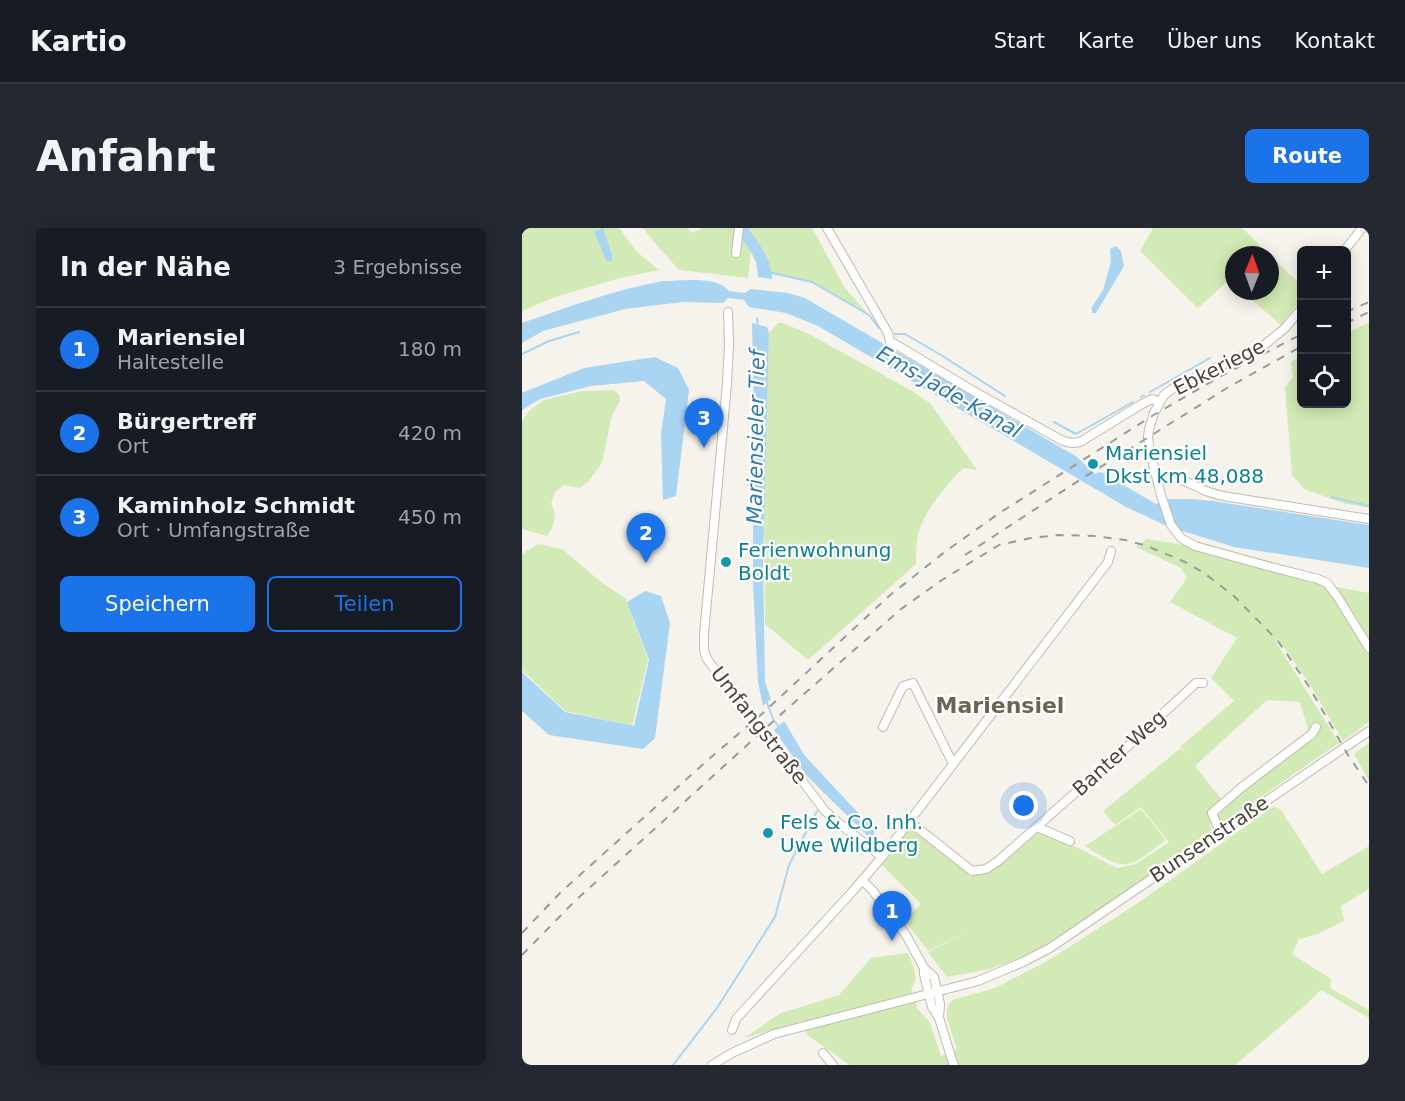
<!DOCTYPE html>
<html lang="de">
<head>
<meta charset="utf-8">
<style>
  body { margin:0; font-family:"DejaVu Sans",sans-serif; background:#242831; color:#f1f3f6 }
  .controls { position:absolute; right:18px; top:18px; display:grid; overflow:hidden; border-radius:9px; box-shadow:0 3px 15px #0003 }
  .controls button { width:54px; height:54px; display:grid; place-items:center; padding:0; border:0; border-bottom:2px solid #363941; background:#171b24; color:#f1f3f6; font:30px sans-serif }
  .compass { position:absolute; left:703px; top:18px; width:54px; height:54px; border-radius:50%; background:#171b24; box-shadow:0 3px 15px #0003; rotate:1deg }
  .you { position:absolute; left:502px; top:578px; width:21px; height:21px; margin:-15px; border:4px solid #fff; border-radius:50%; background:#1a73e8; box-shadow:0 0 0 9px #1a73e833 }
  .badge { display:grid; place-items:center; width:39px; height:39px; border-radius:50%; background:#1a73e8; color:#fff; font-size:20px; font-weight:700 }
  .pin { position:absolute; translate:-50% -50px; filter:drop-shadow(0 2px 3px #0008) }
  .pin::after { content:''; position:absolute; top:32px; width:21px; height:18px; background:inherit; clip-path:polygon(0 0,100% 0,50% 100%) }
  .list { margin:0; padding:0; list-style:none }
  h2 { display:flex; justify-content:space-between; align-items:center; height:78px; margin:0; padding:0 24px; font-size:26px }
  h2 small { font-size:20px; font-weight:400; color:#9ea1a6 }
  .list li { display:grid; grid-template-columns:39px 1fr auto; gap:18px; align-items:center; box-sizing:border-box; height:84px; padding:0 24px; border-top:2px solid #363941 }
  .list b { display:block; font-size:22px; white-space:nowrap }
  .list p { margin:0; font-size:20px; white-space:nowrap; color:#9ea1a6 }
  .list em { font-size:20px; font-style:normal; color:#9ea1a6 }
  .actions { display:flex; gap:12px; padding:18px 24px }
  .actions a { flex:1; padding:14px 0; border:2px solid #1a73e8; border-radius:9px; text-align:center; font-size:21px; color:#1a73e8 }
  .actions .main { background:#1a73e8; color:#fff }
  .icon { flex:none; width:33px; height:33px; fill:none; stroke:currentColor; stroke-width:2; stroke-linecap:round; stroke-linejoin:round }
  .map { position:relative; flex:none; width:847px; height:837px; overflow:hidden; border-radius:9px }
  header { display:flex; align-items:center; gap:36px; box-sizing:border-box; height:84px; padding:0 30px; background:#171b24; border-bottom:2px solid #363941 }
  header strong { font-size:28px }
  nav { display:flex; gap:33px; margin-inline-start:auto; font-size:21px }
  .intro { display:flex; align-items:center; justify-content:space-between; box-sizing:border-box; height:144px; padding:0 36px }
  h1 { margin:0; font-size:42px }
  .button { padding:15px 27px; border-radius:9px; background:#1a73e8; color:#fff; font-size:21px; font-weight:700 }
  main { display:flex; gap:36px; padding:0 36px }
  aside { flex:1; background:#171b24; border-radius:9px; box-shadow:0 3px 15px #0003 }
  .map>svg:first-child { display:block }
  .green { fill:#d2eab5; fill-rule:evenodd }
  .water { fill:#a9d4f2 }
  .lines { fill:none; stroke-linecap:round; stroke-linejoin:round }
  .stream { stroke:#a9d4f2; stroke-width:2 }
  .minor-casing { stroke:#c2bbae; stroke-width:10 }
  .minor { stroke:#fff; stroke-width:8 }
  .rail { stroke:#9a9a9a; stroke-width:2; stroke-dasharray:8 8; stroke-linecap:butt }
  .culture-dot { fill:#0f9aa8; stroke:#fff; stroke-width:2 }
  .labels { text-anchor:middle; stroke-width:4.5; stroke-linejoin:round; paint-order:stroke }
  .street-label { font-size:20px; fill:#4b4439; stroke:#fff }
  .culture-label { font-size:20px; fill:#0d838f; stroke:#fff; text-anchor:start }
  .water-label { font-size:21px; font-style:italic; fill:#2e7ab2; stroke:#fff }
  .quarter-label { font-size:22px; font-weight:bold; fill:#6e6250; stroke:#fff }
</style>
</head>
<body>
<header>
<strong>Kartio</strong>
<nav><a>Start</a><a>Karte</a><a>Über uns</a><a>Kontakt</a></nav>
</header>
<div class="intro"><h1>Anfahrt</h1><a class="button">Route</a></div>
<main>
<aside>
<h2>In der Nähe<small>3 Ergebnisse</small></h2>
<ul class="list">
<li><span class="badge">1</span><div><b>Mariensiel</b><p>Haltestelle</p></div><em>180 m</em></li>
<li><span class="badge">2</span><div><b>Bürgertreff</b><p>Ort</p></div><em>420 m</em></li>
<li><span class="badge">3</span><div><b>Kaminholz Schmidt</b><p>Ort · Umfangstraße</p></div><em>450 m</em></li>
</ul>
<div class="actions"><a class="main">Speichern</a><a>Teilen</a></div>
</aside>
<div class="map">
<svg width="847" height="837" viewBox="0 0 847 837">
  <rect width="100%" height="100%" fill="#f6f3ec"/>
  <!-- green -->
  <g class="green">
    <path d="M0 0H97L115 24 137 42 98 50 33 69 0 83Z"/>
    <path d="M121 0H166L169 5 178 2V0H212L229 24 226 50 157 42 132 14Z"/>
    <path d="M226 0H290L323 60 347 87 290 54 250 45 242 23Z"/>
    <path d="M631 0H720L779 57V71L759 97 720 63H748V27H712V56L707 52 676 80 618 23Z"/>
    <path d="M847 94V280L821 275 782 261 770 247 763 159 771 149 769 134 779 128 780 176H824L825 105Z"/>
    <path d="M256 95H261L287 106 390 163 408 175 455 242 441 240C424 258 401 284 396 307 394 317 394 327 394 336L286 432 243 396 242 284 247 105Z"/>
    <path d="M91 162 97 166 98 173 90 187 80 235 66 254 58 260 42 257 33 264 29 276C36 287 32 299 25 308L0 301V193L8 182 22 172 60 163Z"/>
    <path d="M625 311 663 317 750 342 815 359 847 365V494L821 513 785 452 756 411 754 414 817 515 701 595 696 592 694 587 698 576 685 585 688 593 689 603 520 722 468 741 425 749 406 724 452 700 406 723 383 693 399 676 357 634 389 597 449 644 447 653 450 645 477 633 517 603 546 615 595 640 614 636 647 614 619 579 593 597 581 583 659 520 666 528 659 518 712 473 689 450 715 410 648 374 665 350 659 340 614 319ZM745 472 778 474 787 505 700 572 673 538Z"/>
    <path d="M16 316 40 321 79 354 104 371 126 432 110 498 43 483 0 442V326Z"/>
    <path d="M847 515V553L832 526Z"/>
    <path d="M752 578 759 582 800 646 847 618V661L819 678 822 693 796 706 777 711 770 726 809 751 808 760 847 782V790L799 762 779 781 713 837H328L285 807 281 793 222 810 259 785 317 767 349 730 386 725C391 738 398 749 389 761L395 780 408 795 419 828 435 822 425 791V780L430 772 473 760 522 735 616 675Z"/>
    <path d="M619 581 644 612C631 621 615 638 598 636 588 635 572 623 563 618Z"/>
  </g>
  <!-- water -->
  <g class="water">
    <path d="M81 0 90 27V32L85 34 72 3Z"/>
    <path d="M212 0H226C237 15 250 32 250 51L236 49 234 34 229 24Z"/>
    <path d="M594 18 599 23 602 38 574 85H570V79L581 62 589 34 588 21Z"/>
    <path d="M141 53C159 53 195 47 207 63L223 65 228 61 266 65 283 70 555 229 573 246 579 244 634 276 645 273 646 271H668L691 273 847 297V340L712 319 645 298 604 279 296 98 264 85 227 79 222 72 206 70 201 75 161 74 103 81 21 103 0 115V95C46 79 92 62 141 53Z"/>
    <path d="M230 95 245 99 247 105 241 336 243 454 249 471 241 478 236 454 231 356V300L233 237Z"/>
    <path d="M133 129 156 140 167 162 154 268 141 272 139 206 144 171 122 153 69 158 18 171 0 182V165L2 164 62 140Z"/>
    <path d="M123 363 139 368 148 395 133 510 121 521 27 507 0 483V444L43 484 112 498 127 432 105 374Z"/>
    <path d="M262 493 283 528 353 603 348 610 285 548 252 502Z"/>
  </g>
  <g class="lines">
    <!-- stream -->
    <g class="stream">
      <path d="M250 45 290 54 347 87 357 100"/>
      <path d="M235 90 236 99"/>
      <path d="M373 106H383L419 127 483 168"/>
      <path d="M0 126 27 113 57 104"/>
      <path d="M628 164 688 130"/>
      <path d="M619 169 622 167"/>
      <path d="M532 194 554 206 611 174"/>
      <path d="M809 269 847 278"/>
      <path d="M244 472 251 491 257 499"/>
      <path d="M349 605 355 611"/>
      <path d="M151 837 195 780 253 689 267 637 295 583"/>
    </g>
    <!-- minor casing -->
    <g class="minor-casing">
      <g id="minor">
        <path d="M305 0 366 105 368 113 448 161 541 213 550 215 558 214 620 176 630 171 638 174"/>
        <path d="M823 22 840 0"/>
        <path d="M214 25 217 0"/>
        <path d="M780 80 762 101 741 118 668 152 650 161 642 167 632 185 627 201 626 209 628 224 639 267 649 297 659 310 673 318 749 339 796 351 805 355 815 368 847 420"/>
        <path d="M206 84 207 116 205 156 182 406V420L183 426 185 431 240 504 251 514 303 583 319 597 360 629"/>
        <path d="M635 250C653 246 666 255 682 262 688 265 694 266 701 268L847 291"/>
        <path d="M361 499 381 458 391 455 431 536"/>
        <path d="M388 594 450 643 464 641 476 633 606 518 674 455H681"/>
        <path d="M515 599 548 613"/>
        <path d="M698 604 690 585 720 559 790 506 794 499"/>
        <path d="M340 652 351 663 384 707 402 740 412 749 418 776 417 790"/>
        <path d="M402 740V746L410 779 417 790 430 832 432 837"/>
        <path d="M210 802 214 791 330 664 360 629 586 334 589 323"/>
        <path d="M301 825 311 837"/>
        <path d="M190 837 210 825 252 806 456 753 501 734 528 720 847 503"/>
      </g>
    </g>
    <!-- minor -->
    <use href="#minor" class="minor"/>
    <!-- rail -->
    <g class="rail">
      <path d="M824 84 847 74"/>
      <path d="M824 95 847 84"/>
      <path d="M443 327 550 257 705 160 780 118"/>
      <path d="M0 705 39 664 187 531 241 485 367 368 424 323 476 286 630 188 701 147 780 106"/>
      <path d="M0 727 53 673 266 480 379 381 420 352 477 317 509 310 537 307 572 308 603 312 625 318 663 334 682 345 712 368 756 413 786 457 826 527 847 558"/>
    </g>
  </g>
  <!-- markers -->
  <g class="culture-dot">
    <circle cx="571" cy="236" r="6"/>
    <circle cx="204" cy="334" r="6"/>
    <circle cx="246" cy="605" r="6"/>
  </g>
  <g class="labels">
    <!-- street labels -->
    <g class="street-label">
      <text transform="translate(697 139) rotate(-27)" y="7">Ebkeriege</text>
      <text transform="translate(237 497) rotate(52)" y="7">Umfangstraße</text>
      <text transform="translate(597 525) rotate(-42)" y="7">Banter Weg</text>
      <text transform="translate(687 611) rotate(-34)" y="7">Bunsenstraße</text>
    </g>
    <!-- culture labels -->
    <g class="culture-label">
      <text x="583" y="232">Mariensiel<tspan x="583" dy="23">Dkst km 48,088</tspan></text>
      <text x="216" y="329">Ferienwohnung<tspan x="216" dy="23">Boldt</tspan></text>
      <text x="258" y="601">Fels &amp; Co. Inh.<tspan x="258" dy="23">Uwe Wildberg</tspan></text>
    </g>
    <!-- water labels -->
    <g class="water-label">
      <text transform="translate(427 164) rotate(30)" y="7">Ems-Jade-Kanal</text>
      <text transform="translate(234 209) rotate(-89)" y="7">Mariensieler Tief</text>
    </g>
    <!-- quarter labels -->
    <g class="quarter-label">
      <text x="478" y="485">Mariensiel</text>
    </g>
  </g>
</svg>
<div class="controls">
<button>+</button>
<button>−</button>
<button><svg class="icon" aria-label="locate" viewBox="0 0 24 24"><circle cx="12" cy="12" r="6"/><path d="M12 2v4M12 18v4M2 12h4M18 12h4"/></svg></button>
</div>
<svg class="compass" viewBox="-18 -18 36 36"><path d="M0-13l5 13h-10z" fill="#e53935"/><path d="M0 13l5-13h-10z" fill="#9ea1a6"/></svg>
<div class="you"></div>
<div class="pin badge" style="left:370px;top:713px">1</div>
<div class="pin badge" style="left:124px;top:335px">2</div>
<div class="pin badge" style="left:182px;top:220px">3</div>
</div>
</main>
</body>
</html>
